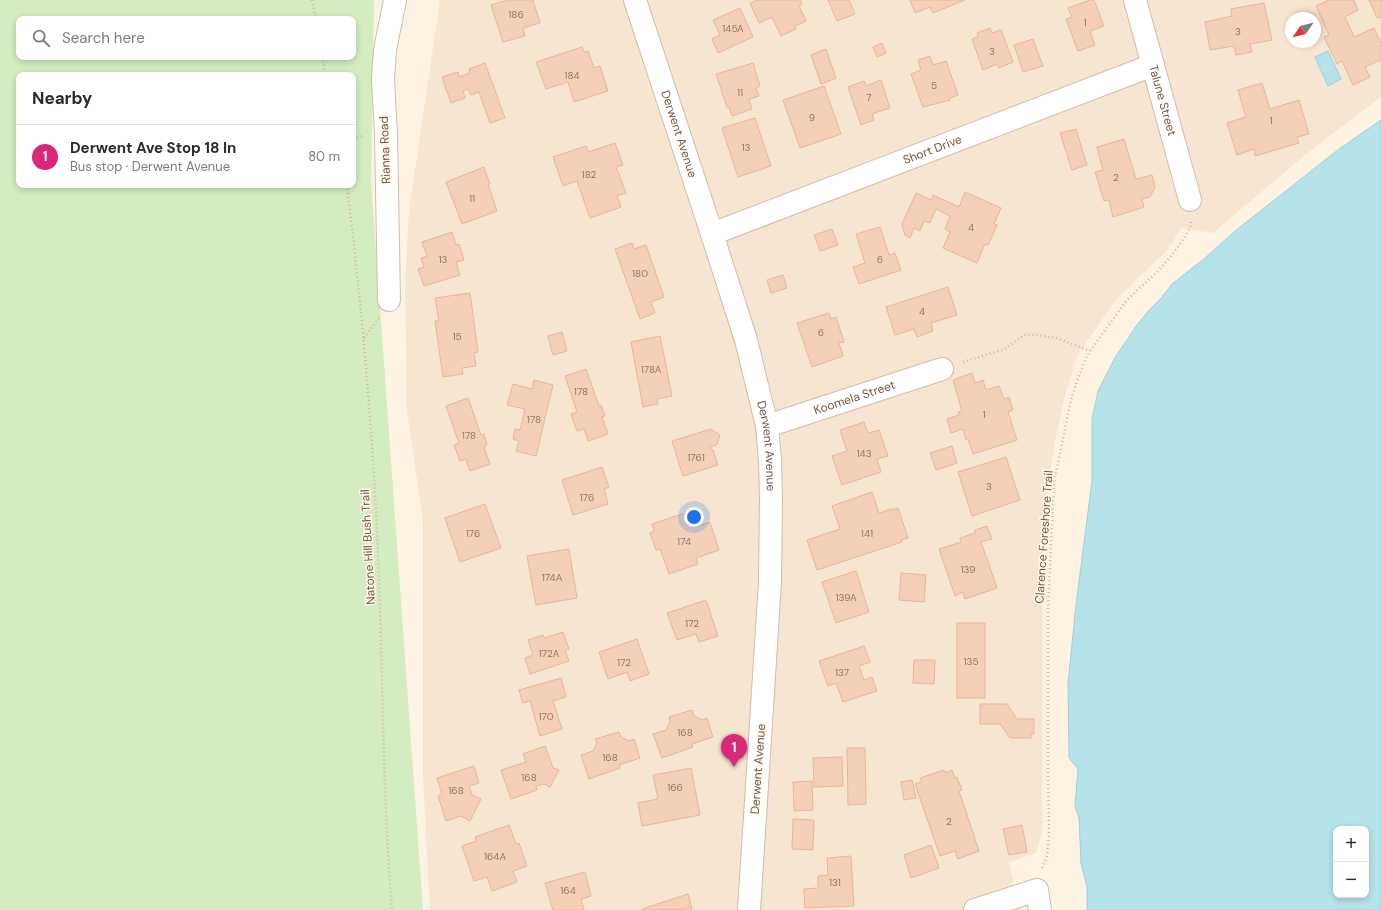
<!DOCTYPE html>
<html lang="en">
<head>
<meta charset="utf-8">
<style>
  body { margin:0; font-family:"DM Sans",sans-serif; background:#f7f7f7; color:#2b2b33 }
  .controls { position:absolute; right:12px; bottom:12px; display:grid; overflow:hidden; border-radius:8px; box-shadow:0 2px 6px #0003 }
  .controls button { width:36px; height:36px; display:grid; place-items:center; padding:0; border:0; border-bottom:1px solid #e1e1e2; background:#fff; color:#2b2b33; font:20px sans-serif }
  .compass { position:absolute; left:1285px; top:12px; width:36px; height:36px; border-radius:50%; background:#fff; box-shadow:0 2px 6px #0003; rotate:235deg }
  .you { position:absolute; left:694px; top:517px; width:14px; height:14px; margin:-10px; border:3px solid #fff; border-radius:50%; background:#1a73e8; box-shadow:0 0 0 6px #1a73e833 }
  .badge { display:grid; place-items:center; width:26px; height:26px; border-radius:50%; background:#db2777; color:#fff; font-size:13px; font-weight:700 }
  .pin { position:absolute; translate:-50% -33px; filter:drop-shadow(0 1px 2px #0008) }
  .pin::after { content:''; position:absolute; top:21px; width:14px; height:12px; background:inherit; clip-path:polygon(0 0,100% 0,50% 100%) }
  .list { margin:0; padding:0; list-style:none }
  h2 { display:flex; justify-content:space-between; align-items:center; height:52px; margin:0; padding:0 16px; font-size:17px }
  h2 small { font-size:13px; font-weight:400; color:#7c7c81 }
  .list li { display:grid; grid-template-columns:26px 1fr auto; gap:12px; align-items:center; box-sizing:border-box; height:64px; padding:0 16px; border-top:1px solid #e1e1e2 }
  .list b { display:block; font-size:15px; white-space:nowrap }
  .list p { margin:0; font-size:13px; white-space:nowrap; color:#7c7c81 }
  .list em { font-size:13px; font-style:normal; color:#7c7c81 }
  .icon { flex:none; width:22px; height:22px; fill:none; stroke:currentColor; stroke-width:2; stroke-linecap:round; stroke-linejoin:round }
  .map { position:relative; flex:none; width:1381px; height:910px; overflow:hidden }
  .search { position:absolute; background:#fff; box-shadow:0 2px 6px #0003; left:16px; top:16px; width:340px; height:44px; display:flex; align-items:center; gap:10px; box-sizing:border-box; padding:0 14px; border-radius:8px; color:#7c7c81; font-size:15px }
  .panel { position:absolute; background:#fff; box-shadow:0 2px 6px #0003; left:16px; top:72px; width:340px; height:116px; border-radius:8px }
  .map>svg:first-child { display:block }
  .residential { fill:#f6e5d1; fill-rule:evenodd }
  .green { fill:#d3ecc0; fill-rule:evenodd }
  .water { fill:#b6e2e9; stroke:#9bd2db; fill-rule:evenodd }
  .building { fill:#f5d0b8; stroke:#e9b698 }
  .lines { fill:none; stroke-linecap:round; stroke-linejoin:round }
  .street-casing { stroke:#d2bcab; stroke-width:24 }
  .path { stroke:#dab39b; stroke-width:2.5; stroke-dasharray:1 3; stroke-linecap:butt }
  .street { stroke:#fff; stroke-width:22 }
  .labels { text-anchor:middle; stroke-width:3; stroke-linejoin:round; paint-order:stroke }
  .number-label { font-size:10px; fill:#977663 }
  .street-label { font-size:12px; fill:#785847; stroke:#fff7ea }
</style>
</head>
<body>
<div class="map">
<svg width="1381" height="910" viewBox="0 0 1381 910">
  <rect width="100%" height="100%" fill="#fef3e3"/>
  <!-- residential -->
  <path class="residential" d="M440 0H1381V97L1305 155 1213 233 1182 228 1168 249 1116 300 1078 354 1065 395 1056 436 1045 501 1042 621V834L1036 853 1009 862 1020 910H430L423 779V520L407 411 405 278 409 211ZM1291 18H1315V42H1291Z"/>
  <!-- green -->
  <path class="green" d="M0 0H374L371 181 423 910H0ZM19 19H353V57H19ZM19 75H353V185H19Z"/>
  <!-- water -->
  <g class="water">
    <path d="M1328 51 1341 79 1328 86 1315 57Z"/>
    <path d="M1381 120V910H1087V887L1081 864 1079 818 1075 806 1078 769 1069 758 1068 683 1076 605 1092 481V419L1098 391 1116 356 1137 325 1149 310 1162 297 1172 284 1205 258 1235 231 1339 149ZM1336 829H1366V895H1336Z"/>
  </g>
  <!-- building -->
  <g class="building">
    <path d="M509 0H533L540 23 523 28 525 36 503 42 491 5Z"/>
    <path d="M757 0H800L802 4 799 6 806 21 795 26 796 29 781 36 772 17 759 23 750 3Z"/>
    <path d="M828 0H849L855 14 837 21Z"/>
    <path d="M910 0H965L933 13 930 7 915 13Z"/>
    <path d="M1090 0H1094L1104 26 1090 31 1095 45 1078 51 1066 19 1072 17 1068 8Z"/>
    <path d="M1329 0H1354L1358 10 1345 17 1354 37 1374 28 1381 43V60L1365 67 1370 77 1353 85 1342 61 1337 64 1324 37 1329 35 1316 6Z"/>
    <path d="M1369 0H1381V17L1377 18Z"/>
    <path d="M1264 3 1272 40 1250 44 1252 52 1236 55 1234 46 1210 50 1205 22 1232 16 1231 9Z"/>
    <path d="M740 8 753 37 718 53 712 39 720 35 713 20Z"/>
    <path d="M990 28 992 33 1001 30 1013 62 999 68 997 64 983 70 972 39 978 37 977 33Z"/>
    <path d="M1033 39 1043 66 1023 72 1014 45Z"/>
    <path d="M882 43 886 53 877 57 873 47Z"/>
    <path d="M582 47 584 52 588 51 594 68 600 66 608 91 574 102 568 82 546 89 536 62Z"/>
    <path d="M826 49 836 78 821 84 811 55Z"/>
    <path d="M930 56 933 65 946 61 958 95 950 98V100L923 107 911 74 921 70 918 60Z"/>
    <path d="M485 63 505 118 490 123 479 92 471 95 468 89 463 91 465 98 451 103 442 77 458 72 459 77 470 73 469 69Z"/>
    <path d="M753 63 760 86 756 88 759 96 749 99 752 109 732 116 729 107H727L716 74Z"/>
    <path d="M881 80 890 108 872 114 874 120 861 125 848 87 864 81 866 86Z"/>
    <path d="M1262 83 1270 109 1299 100 1309 134 1297 137 1299 143 1255 156 1254 149 1237 155 1227 123 1246 117 1238 90Z"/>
    <path d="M824 86 841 134 800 148 783 100Z"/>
    <path d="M755 118 771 166 738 177 722 128Z"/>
    <path d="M1076 129 1087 165 1072 170 1060 133Z"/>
    <path d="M1124 139 1136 179 1152 175 1155 187 1150 197 1142 199 1144 207 1113 217 1109 200 1104 201 1095 172 1103 170 1097 147Z"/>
    <path d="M615 143 623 165 616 167 626 193 617 196 621 207 590 218 577 181 563 186 553 157 586 146 588 152Z"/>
    <path d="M484 167 490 184H488L497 211 462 224 446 182Z"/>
    <path d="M965 192 1001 208 994 224 997 225 988 245 985 244 977 263 943 248 950 232 945 229 950 216 936 209 930 223 924 221 920 231 914 228 910 238 905 235 902 224 916 193 931 200 933 195 959 207Z"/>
    <path d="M880 227 889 255 895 253 901 270 859 284 853 267 865 263 856 234Z"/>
    <path d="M832 229 838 245 820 251 814 235Z"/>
    <path d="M452 232 456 245 459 244 464 260 456 262 460 275 424 286 418 269 424 267 421 258 427 256 422 242Z"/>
    <path d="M632 243 634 249 646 245 664 297 651 302 655 313 640 319 615 249Z"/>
    <path d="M783 275 787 288 771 293 767 280Z"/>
    <path d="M948 287 957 315 931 323 933 331 917 337 914 329 895 335 886 307Z"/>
    <path d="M470 293 478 352 474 353 476 366 462 368 463 374 443 377 435 321H439L435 298Z"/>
    <path d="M829 313 831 319 836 317 844 342 839 343 843 356 812 367 797 323Z"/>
    <path d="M562 332 567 351 553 355 548 336Z"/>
    <path d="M660 336 672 396 657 399 658 404 643 407 631 342Z"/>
    <path d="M586 369 599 406 601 405 605 416 602 417 608 434 588 441 584 429 577 431 571 414 577 412 565 376Z"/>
    <path d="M972 373 975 383 983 380 986 390 999 386 1004 399 1009 397 1013 410 1008 412 1017 440 973 454 968 439 966 440 963 429 951 433 947 419 959 415 958 412 962 411 953 380Z"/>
    <path d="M534 380 553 385 536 456 516 451 519 441 513 439 515 429 520 430 525 409 507 405 513 384 532 389Z"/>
    <path d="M468 398 481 435 484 434 487 445 484 447 490 464 470 471 466 459 460 461 454 445 459 443 446 406Z"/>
    <path d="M864 422 868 433 879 430 888 456 877 459 881 472 842 485 832 456 847 451 840 430Z"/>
    <path d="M711 429 720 435 717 444 709 448 713 450 718 465 683 476 672 441Z"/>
    <path d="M952 446 957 463 936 470 930 453Z"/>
    <path d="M1006 457 1020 500 972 516 958 472Z"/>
    <path d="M602 467 609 487 604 489 608 504 573 515 562 480Z"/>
    <path d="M872 492 879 513 892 509V510L898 508 908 538 901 540 902 542 817 570 807 540 840 529 832 506Z"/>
    <path d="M485 504 501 548 460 562 445 518Z"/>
    <path d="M688 512 693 528 710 522 719 550 696 558 698 564 669 574 660 549 656 550 650 533 654 531 652 524Z"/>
    <path d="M987 526 992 539 981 542 997 588 965 599 963 592 955 596 939 549 961 542 960 538 975 533V530Z"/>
    <path d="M569 549 577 598 536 605 527 556Z"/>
    <path d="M856 571 869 612 836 623 822 582Z"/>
    <path d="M901 573 926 575 924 602 899 600Z"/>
    <path d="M706 600 718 636 699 642 696 634 677 640 667 613Z"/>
    <rect x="957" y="623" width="28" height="75"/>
    <path d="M563 632 569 649 565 651 569 661 530 674 525 658 533 655 528 640 543 635 544 638Z"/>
    <path d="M637 639 649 674 630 681 627 672 608 679 599 652Z"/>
    <path d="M864 646 870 662 859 666 864 680 872 677 877 691 843 702 836 683 828 686 819 661Z"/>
    <path d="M914 660H935L934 684 913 683Z"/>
    <path d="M561 678 566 697 553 701 562 729 540 736 530 701 523 703 519 690Z"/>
    <path d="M980 704H1007L1017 719H1034V734H1031V738H1010L1000 724H980Z"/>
    <path d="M692 710 694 716 702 720 707 718 713 737 692 744 693 747 662 758 653 734 666 730 670 722 669 717Z"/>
    <path d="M619 732 621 737 629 741 634 739 640 758 619 765 620 768 589 779 581 755 593 751 597 743 595 739Z"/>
    <path d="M545 746 553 768 559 770 550 787 544 784 536 786 537 790 511 799 501 770 526 762 523 754Z"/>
    <path d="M847 748H865L866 804 848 805Z"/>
    <path d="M842 757 843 786 814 787 813 758Z"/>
    <path d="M474 766 479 783 469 786 472 795 481 799 470 821 461 816 446 821 438 796 442 794 437 778Z"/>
    <path d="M691 768 700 815 642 826 638 803 658 799 653 775Z"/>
    <path d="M944 770 945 773 952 770 955 778 957 777 962 790 959 791 979 851 958 859 955 851 940 856 915 784 922 782 920 778Z"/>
    <path d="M912 780 916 798 904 800 901 782Z"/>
    <path d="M812 781 813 810 794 811 793 782Z"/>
    <path d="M793 819 814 820 813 850 792 849Z"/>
    <path d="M509 825 516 844 519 843 527 866 513 871 517 882 492 891 487 877 474 881 462 846 476 841 475 837Z"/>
    <path d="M1022 825 1027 852 1009 855 1003 829Z"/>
    <path d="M931 845 939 868 911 878 904 855Z"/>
    <path d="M851 856 854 906 805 908 804 889 818 888V876L828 875 827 858Z"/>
    <path d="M585 872 591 896 581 899 584 910H553L545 883Z"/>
    <path d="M688 894 692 909 642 910V909Z"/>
  </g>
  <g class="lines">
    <!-- street casing -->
    <g class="street-casing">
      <g id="street">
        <path id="s1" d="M635 0 712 234 746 340 767 426 770 460 771 498 770 582 749 910"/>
        <path id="s2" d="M1135 0 1190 200"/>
        <path id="s3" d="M712 234 1153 65"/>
        <path d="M389 300 386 133 383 79 385 50 395 0"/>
        <path id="s4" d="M767 426 942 369"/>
        <path d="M975 910 1037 890 1040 910"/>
      </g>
    </g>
    <!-- path -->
    <g class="path">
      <path d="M312 0 316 19"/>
      <path d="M322 57 326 75"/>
      <path d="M353 138 363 136"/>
      <path d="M347 185C363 316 374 446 379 578 383 689 383 799 392 910"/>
      <path d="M364 338 379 318"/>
      <path d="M963 362 1005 349 1024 335H1036L1057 338 1090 351"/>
      <path d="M1042 868 1047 856 1049 836 1048 779V609L1052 524 1054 483 1070 404 1077 381 1085 360 1090 351 1127 300 1158 271 1172 255 1184 238 1191 226V222"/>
    </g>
    <!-- street -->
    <use href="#street" class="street"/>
  </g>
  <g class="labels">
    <!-- number labels -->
    <g class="number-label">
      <text x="516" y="18">186</text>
      <text x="1085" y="26">1</text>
      <text x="733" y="32">145A</text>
      <text x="1238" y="35">3</text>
      <text x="992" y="55">3</text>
      <text x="572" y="79">184</text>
      <text x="934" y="89">5</text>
      <text x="740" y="96">11</text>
      <text x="869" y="101">7</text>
      <text x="812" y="121">9</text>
      <text x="1271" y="124">1</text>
      <text x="746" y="151">13</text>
      <text x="589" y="178">182</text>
      <text x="1116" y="181">2</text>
      <text x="472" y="202">11</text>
      <text x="971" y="231">4</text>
      <text x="443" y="263">13</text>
      <text x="880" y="263">6</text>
      <text x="640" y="277">180</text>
      <text x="922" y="315">4</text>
      <text x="821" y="336">6</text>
      <text x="457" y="340">15</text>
      <text x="651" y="373">178A</text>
      <text x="581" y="395">178</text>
      <text x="984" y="418">1</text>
      <text x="534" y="423">178</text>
      <text x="469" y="439">178</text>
      <text x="864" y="457">143</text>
      <text x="696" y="461">1761</text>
      <text x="989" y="490">3</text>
      <text x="587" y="501">176</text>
      <text x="473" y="537">176</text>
      <text x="867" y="537">141</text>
      <text x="684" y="545">174</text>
      <text x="968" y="573">139</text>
      <text x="552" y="581">174A</text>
      <text x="846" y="601">139A</text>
      <text x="692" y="627">172</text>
      <text x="549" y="657">172A</text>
      <text x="971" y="665">135</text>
      <text x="624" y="666">172</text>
      <text x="842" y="676">137</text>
      <text x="546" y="720">170</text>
      <text x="685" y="736">168</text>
      <text x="610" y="761">168</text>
      <text x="529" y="781">168</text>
      <text x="675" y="791">166</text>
      <text x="456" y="794">168</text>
      <text x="949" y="825">2</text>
      <text x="495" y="860">164A</text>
      <text x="835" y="886">131</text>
      <text x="568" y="894">164</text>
    </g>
    <!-- street labels -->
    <g class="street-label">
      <text dy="4" stroke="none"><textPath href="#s2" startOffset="104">Talune Street</textPath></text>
      <text dy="4" stroke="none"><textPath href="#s1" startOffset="141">Derwent Avenue</textPath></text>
      <text dy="4" stroke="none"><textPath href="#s3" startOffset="236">Short Drive</textPath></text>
      <text transform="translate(385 150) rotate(-92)" y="4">Rianna Road</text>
      <text dy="4" stroke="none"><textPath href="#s4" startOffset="92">Koomela Street</textPath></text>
      <text dy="4" stroke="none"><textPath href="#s1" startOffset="466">Derwent Avenue</textPath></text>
      <text transform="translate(1044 537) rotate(-86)" y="4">Clarence Foreshore Trail</text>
      <text transform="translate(368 547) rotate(-93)" y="4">Natone Hill Bush Trail</text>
      <text transform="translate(758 769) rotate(-86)" y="4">Derwent Avenue</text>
    </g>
  </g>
</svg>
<div class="controls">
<button>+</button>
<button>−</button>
</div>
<svg class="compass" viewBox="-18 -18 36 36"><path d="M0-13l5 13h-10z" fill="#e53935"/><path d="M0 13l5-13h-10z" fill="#7c7c81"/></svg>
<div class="you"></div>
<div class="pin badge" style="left:734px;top:767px">1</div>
<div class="search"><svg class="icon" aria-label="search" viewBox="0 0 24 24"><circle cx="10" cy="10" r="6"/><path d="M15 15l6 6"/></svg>Search here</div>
<section class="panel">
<h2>Nearby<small></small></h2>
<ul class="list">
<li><span class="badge">1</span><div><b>Derwent Ave Stop 18 In</b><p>Bus stop · Derwent Avenue</p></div><em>80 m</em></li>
</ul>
</section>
</div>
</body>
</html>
